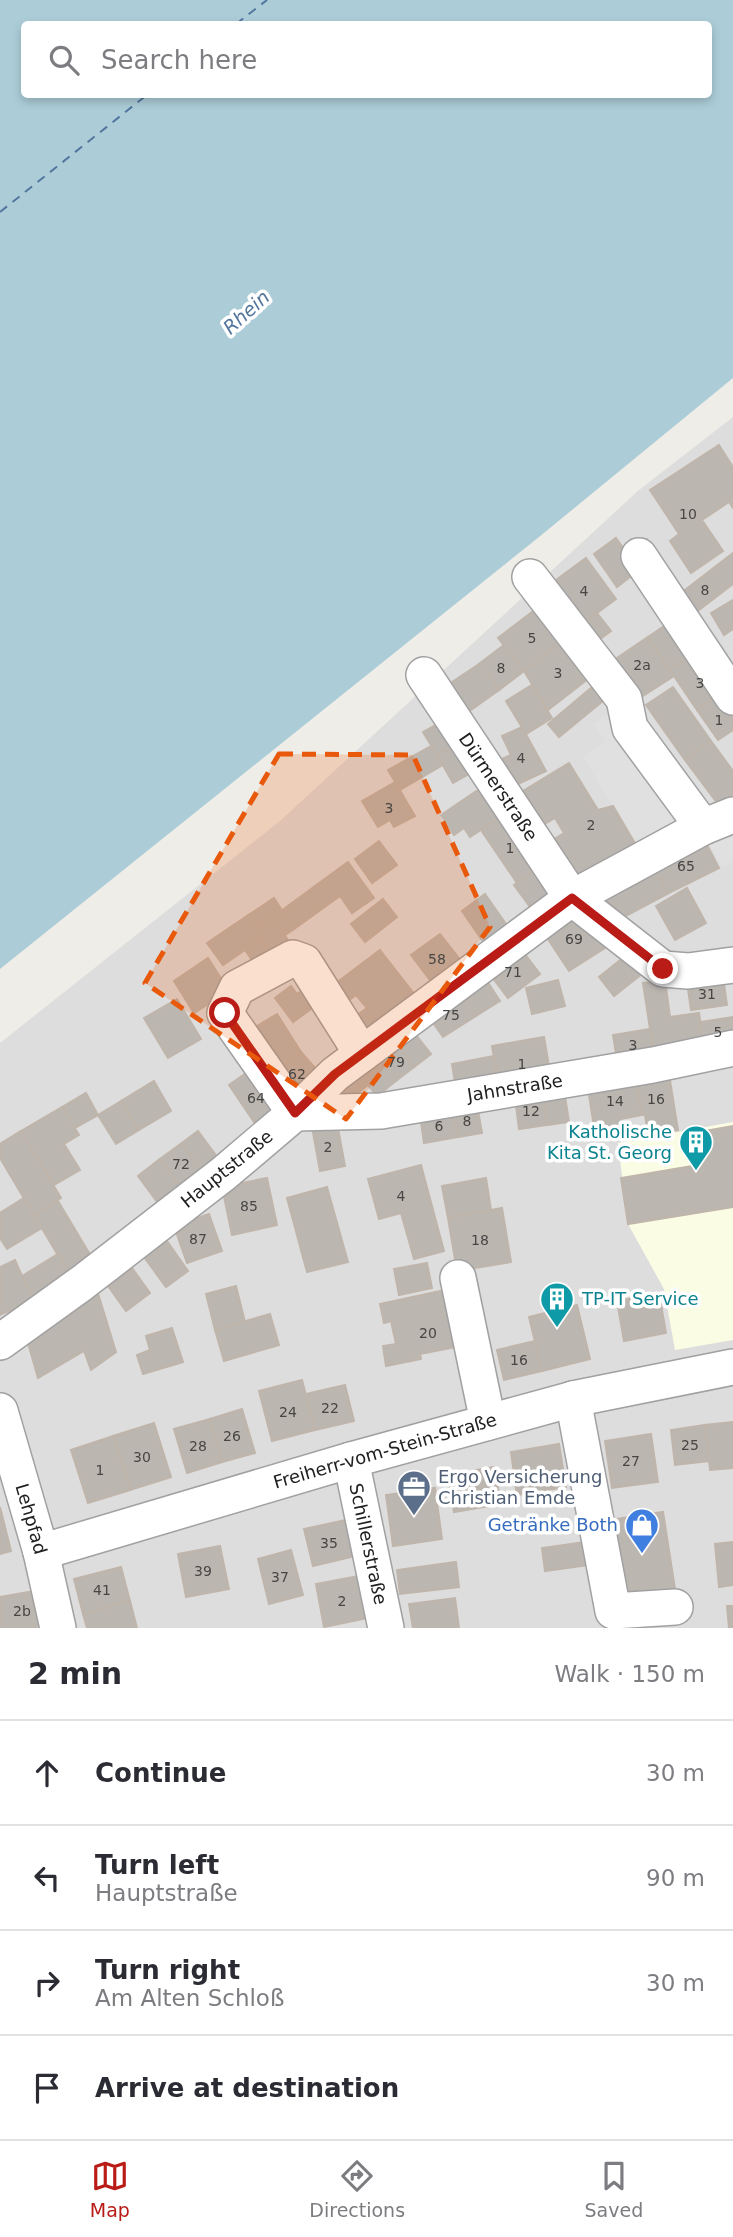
<!DOCTYPE html>
<html lang="en">
<head>
<meta charset="utf-8">
<style>
  body { margin:0; font-family:"DejaVu Sans",sans-serif; background:#f2f2f3; color:#2b2b33 }
  .stop { position:absolute; width:21px; height:21px; margin:-16px; border:5px solid #b91b16; border-radius:50%; background:#fff }
  .stop.end { background:#b91b16; border-color:#fff; box-shadow:0 2px 7px #0008 }
  .list { margin:0; padding:0; list-style:none }
  h2 { display:flex; justify-content:space-between; align-items:center; height:91px; margin:0; padding:0 28px; font-size:30px }
  h2 small { font-size:23px; font-weight:400; color:#7c7c81 }
  .list li { display:grid; grid-template-columns:46px 1fr auto; gap:21px; align-items:center; box-sizing:border-box; height:105px; padding:0 28px; border-top:2px solid #e1e1e2 }
  .list b { display:block; font-size:26px; white-space:nowrap }
  .list p { margin:0; font-size:23px; white-space:nowrap; color:#7c7c81 }
  .list em { font-size:23px; font-style:normal; color:#7c7c81 }
  .icon { flex:none; width:38px; height:38px; fill:none; stroke:currentColor; stroke-width:2; stroke-linecap:round; stroke-linejoin:round }
  .map { position:relative; flex:none; width:733px; height:1628px; overflow:hidden }
  .search { position:absolute; background:#fff; box-shadow:0 4px 10px #0003; left:21px; right:21px; top:21px; height:77px; display:flex; align-items:center; gap:18px; box-sizing:border-box; padding:0 24px; border-radius:7px; color:#7c7c81; font-size:26px }
  .sheet { height:511px; background:#fff }
  nav { display:flex; justify-content:space-around; align-items:center; box-sizing:border-box; height:98px; border-top:2px solid #e1e1e2; background:#fff; font-size:19px; color:#7c7c81 }
  nav a { display:grid; justify-items:center; gap:4px }
  nav .on { color:#b91b16 }
  .map>svg:first-child { display:block }
  .residential { fill:#dedddd }
  .education { fill:#fbfce4 }
  .parking { fill:#e0e0e0 }
  .water { fill:#accdd8; fill-rule:evenodd }
  .lines { fill:none; stroke-linecap:round; stroke-linejoin:round }
  .ferry { stroke:#53769e; stroke-width:2; stroke-dasharray:9 7; stroke-linecap:butt }
  .building { fill:#bcb6b0; stroke:#bfb5ab; stroke-width:2 }
  .minor-casing { stroke:#a1a1a1; stroke-width:38 }
  .minor { stroke:#fff; stroke-width:35 }
  .route { stroke:#b91b16; stroke-width:9 }
  .marked { fill:#e8590c; fill-opacity:0.2; stroke:#e8590c; stroke-width:5; stroke-dasharray:14 9; stroke-linejoin:round }
  .labels { text-anchor:middle; stroke-width:7; stroke-linejoin:round; paint-order:stroke }
  .number-label { font-size:14px; fill:#474644 }
  .street-label { font-size:18px; fill:#202020; stroke:#fff }
  .culture-label { font-size:18px; fill:#0d838f; stroke:#fff; text-anchor:end }
  .service-label { font-size:18px; fill:#4e5e75; stroke:#fff; text-anchor:start }
  .shop-label { font-size:18px; fill:#366cbe; stroke:#fff; text-anchor:end }
  .water-label { font-size:19px; font-style:italic; fill:#53769e; stroke:#fff }
</style>
</head>
<body>
<div class="map">
<svg width="733" height="1628" viewBox="0 0 733 1628">
  <rect width="100%" height="100%" fill="#efede7"/>
  <!-- residential -->
  <path class="residential" d="M733 417V1628H0V1043L280 821 639 490Z"/>
  <!-- education -->
  <path class="education" d="M733 1122V1340L675 1350 664 1289 628 1224 618 1143Z"/>
  <!-- parking -->
  <g class="parking">
    <path d="M615 710 691 813 639 850 583 757 605 741 593 724Z"/>
    <path d="M733 821V861L722 867 703 833Z"/>
  </g>
  <!-- water -->
  <path class="water" d="M0 0H733V378L539 537 0 969ZM24 24H708V94H24Z"/>
  <g class="lines">
    <!-- ferry -->
    <g class="ferry">
      <path d="M236 24 267 0"/>
      <path d="M0 212 148 94"/>
    </g>
  </g>
  <!-- building -->
  <g class="building">
    <path d="M719 445 733 467V508L729 502 702 520 723 551 691 573 670 541 679 534 650 490Z"/>
    <path d="M616 538 639 570 617 587 594 554Z"/>
    <path d="M733 553V584L691 616 676 597Z"/>
    <path d="M586 558 616 599 582 624 552 583Z"/>
    <path d="M733 600V629L724 635 711 613Z"/>
    <path d="M540 606 565 639 524 671 498 638Z"/>
    <path d="M597 613 611 631 596 642 582 624Z"/>
    <path d="M676 618 698 651 670 670 648 637Z"/>
    <path d="M648 637 674 676 640 698 614 660Z"/>
    <path d="M565 639 593 675 548 710 524 671Z"/>
    <path d="M504 645 524 671 499 690 479 664Z"/>
    <path d="M698 651 725 691 697 710 670 670Z"/>
    <path d="M479 664 499 690 461 717 443 688Z"/>
    <path d="M597 683 609 696 559 737 548 724Z"/>
    <path d="M532 685 552 718 526 734 506 701Z"/>
    <path d="M673 687 711 741 685 760 646 705Z"/>
    <path d="M725 691 733 703V730L718 740 697 710Z"/>
    <path d="M446 719 460 742 437 755 423 732Z"/>
    <path d="M522 727 546 771 507 789 495 762 511 755 502 736Z"/>
    <path d="M711 741 733 771V799L721 808 685 760Z"/>
    <path d="M460 742 476 770 453 783 437 755Z"/>
    <path d="M431 746 443 765 400 790 388 770Z"/>
    <path d="M569 763 598 810 613 806 639 850 577 880 548 843 564 833 555 818 533 831 513 797Z"/>
    <path d="M395 782 415 816 394 827 390 820 378 827 362 801Z"/>
    <path d="M484 786 503 815 470 837 464 828 454 835 441 815Z"/>
    <path d="M503 815 539 867 517 883 481 830Z"/>
    <path d="M704 839 719 868 667 894 652 865Z"/>
    <path d="M379 841 397 865 372 883 355 859Z"/>
    <path d="M348 862 374 898 352 913 340 896 294 929 281 911Z"/>
    <path d="M652 865 667 894 622 918 600 893Z"/>
    <path d="M539 867 557 894 533 911 514 885Z"/>
    <path d="M687 888 706 923 675 940 656 906Z"/>
    <path d="M485 894 508 927 484 943 462 911Z"/>
    <path d="M274 898 294 929 285 935 273 917 258 927 250 914Z"/>
    <path d="M383 899 397 917 365 942 351 924Z"/>
    <path d="M578 907 605 948 569 971 542 930Z"/>
    <path d="M250 914 265 936 223 965 207 943Z"/>
    <path d="M273 917 295 951 275 963 260 940 265 936 258 927Z"/>
    <path d="M440 934 462 962 433 984 411 955Z"/>
    <path d="M260 940 275 963 261 973 245 950Z"/>
    <path d="M518 945 540 974 508 998 486 969Z"/>
    <path d="M380 950 415 995 361 1036 349 1021 367 1008 356 995 340 1007 327 990Z"/>
    <path d="M633 950 648 969 614 996 599 977Z"/>
    <path d="M208 958 229 991 194 1013 174 981Z"/>
    <path d="M483 975 500 1001 476 1016 459 991Z"/>
    <path d="M723 977 727 1005 691 1010 687 982Z"/>
    <path d="M558 980 565 1006 532 1014 526 988Z"/>
    <path d="M665 980 670 1017 699 1013 704 1047 654 1055 643 983Z"/>
    <path d="M313 983 325 999 293 1022 275 998 291 986 297 994Z"/>
    <path d="M459 991 476 1016 443 1037 427 1014Z"/>
    <path d="M177 999 201 1039 168 1058 144 1018Z"/>
    <path d="M277 1014 301 1052 271 1071 247 1032Z"/>
    <path d="M733 1017V1043L704 1047 700 1022Z"/>
    <path d="M650 1029 654 1055 617 1060 613 1035Z"/>
    <path d="M412 1030 431 1054 414 1067 396 1043Z"/>
    <path d="M544 1037 550 1072 498 1081 492 1046Z"/>
    <path d="M396 1043 414 1067 397 1080 378 1056Z"/>
    <path d="M301 1052 323 1077 295 1102 271 1071Z"/>
    <path d="M378 1056 397 1080 377 1096 368 1085 341 1106 330 1093Z"/>
    <path d="M494 1056 498 1081 456 1088 452 1064Z"/>
    <path d="M255 1067 284 1110 258 1128 229 1085Z"/>
    <path d="M668 1068 678 1130 648 1135 645 1115H642L636 1084Z"/>
    <path d="M154 1081 171 1111 139 1130 121 1101Z"/>
    <path d="M587 1082 636 1084 642 1115 621 1119 624 1135 596 1140Z"/>
    <path d="M564 1090 569 1122 547 1125 543 1093Z"/>
    <path d="M86 1093 98 1115 75 1128 62 1107Z"/>
    <path d="M543 1093 547 1125 519 1129 515 1097Z"/>
    <path d="M121 1101 139 1130 116 1144 98 1115Z"/>
    <path d="M477 1105 482 1133 458 1137 453 1109Z"/>
    <path d="M62 1107 79 1135 64 1144 80 1170 54 1185 21 1131Z"/>
    <path d="M453 1109 458 1137 424 1143 420 1115Z"/>
    <path d="M337 1123 345 1166 320 1171 312 1127Z"/>
    <path d="M733 1126V1207L628 1224 621 1178 698 1165 693 1133Z"/>
    <path d="M21 1131 61 1198 34 1215 0 1158V1144Z"/>
    <path d="M198 1131 218 1158 202 1170 182 1143Z"/>
    <path d="M182 1143 202 1170 180 1186 160 1159Z"/>
    <path d="M160 1159 180 1186 158 1203 138 1176Z"/>
    <path d="M421 1165 444 1251 414 1259 401 1213 379 1219 368 1179Z"/>
    <path d="M267 1178 277 1225 232 1235 222 1187Z"/>
    <path d="M486 1178 491 1210 448 1218 442 1186Z"/>
    <path d="M327 1187 348 1262 307 1272 287 1198Z"/>
    <path d="M24 1198 42 1228 7 1249 0 1238V1213Z"/>
    <path d="M58 1201 95 1263 71 1277 34 1215Z"/>
    <path d="M502 1208 511 1262 457 1271 448 1218Z"/>
    <path d="M209 1214 222 1251 187 1263 174 1226Z"/>
    <path d="M167 1241 188 1271 166 1287 144 1257Z"/>
    <path d="M58 1254 71 1277 35 1299 22 1276Z"/>
    <path d="M15 1260 22 1276 35 1299 0 1315V1267Z"/>
    <path d="M427 1263 432 1288 399 1295 394 1269Z"/>
    <path d="M132 1268 150 1293 126 1311 108 1286Z"/>
    <path d="M236 1286 245 1322 215 1330 206 1294Z"/>
    <path d="M454 1288 466 1345 420 1354 421 1359 386 1366 383 1346 396 1344 391 1321 384 1323 380 1304Z"/>
    <path d="M97 1290 116 1352 91 1370 84 1351 38 1378 28 1343Z"/>
    <path d="M659 1293 666 1333 624 1341 617 1301Z"/>
    <path d="M577 1305 590 1359 542 1371 529 1317Z"/>
    <path d="M270 1314 279 1345 224 1361 215 1330Z"/>
    <path d="M172 1328 183 1362 143 1374 137 1355 150 1350 146 1336Z"/>
    <path d="M535 1341 542 1371 504 1380 497 1350Z"/>
    <path d="M302 1380 315 1430 272 1441 259 1391Z"/>
    <path d="M345 1385 354 1421 315 1430 306 1394Z"/>
    <path d="M242 1409 255 1453 222 1462 210 1419Z"/>
    <path d="M210 1419 222 1462 187 1473 174 1429Z"/>
    <path d="M733 1422V1468L710 1470 705 1425Z"/>
    <path d="M154 1423 171 1477 130 1490 113 1436Z"/>
    <path d="M705 1425 709 1461 675 1465 671 1430Z"/>
    <path d="M651 1434 658 1482 612 1488 605 1441Z"/>
    <path d="M113 1436 130 1490 88 1503 71 1450Z"/>
    <path d="M559 1444 566 1487 517 1495 511 1452Z"/>
    <path d="M494 1467 501 1504 454 1512 448 1475Z"/>
    <path d="M435 1488 442 1539 393 1546 386 1495Z"/>
    <path d="M0 1507 11 1551 0 1554Z"/>
    <path d="M663 1512 675 1589 621 1597 609 1520Z"/>
    <path d="M346 1520 355 1556 313 1566 304 1529Z"/>
    <path d="M586 1542 589 1565 545 1571 542 1548Z"/>
    <path d="M733 1542V1585L719 1587 715 1544Z"/>
    <path d="M220 1546 229 1589 186 1597 178 1554Z"/>
    <path d="M291 1550 303 1595 269 1604 258 1559Z"/>
    <path d="M456 1562 459 1587 400 1594 397 1570Z"/>
    <path d="M121 1567 130 1601 83 1614 74 1579Z"/>
    <path d="M359 1576 368 1618 324 1627 316 1584Z"/>
    <path d="M40 1590 46 1625 30 1628H0V1597Z"/>
    <path d="M455 1598 459 1628H413L409 1604Z"/>
    <path d="M130 1601 137 1628H87L83 1614Z"/>
    <path d="M727 1606H733V1628H729Z"/>
  </g>
  <g class="lines">
    <!-- minor casing -->
    <g class="minor-casing">
      <g id="minor">
        <path d="M639 556 733 697"/>
        <path d="M530 577 624 699 630 728 703 827"/>
        <path d="M424 675 572 898 663 969 688 971 733 965"/>
        <path d="M362 1054 304 962 293 958 237 988 225 1013 295 1113 381 1111 653 1065 733 1048"/>
        <path d="M458 1278 488 1422"/>
        <path d="M0 1342 82 1283 223 1174 295 1113 335 1074 572 898 703 827 733 815"/>
        <path d="M573 1399 613 1611 675 1607"/>
        <path d="M0 1411 41 1552 58 1628"/>
        <path d="M351 1460 386 1628"/>
        <path d="M41 1552 351 1460 573 1399 733 1367"/>
      </g>
    </g>
    <!-- minor -->
    <use href="#minor" class="minor"/>
  </g>
  <g class="lines">
    <!-- route -->
    <path class="route" d="M225 1013 295 1113 335 1074 572 898 663 969"/>
  </g>
  <!-- marked area -->
  <path class="marked" d="M279 754 413 755 490 927 346 1119 145 983Z"/>
  <!-- icons -->
  <defs>
    <g id="building-pin" transform="scale(1.75)"><path d="M0 17L-7.5 6A9.5 9.5 0 1 1 7.5 6Z" fill="#0f9aa8" stroke="#fff"/><path d="M-4-6H4V6H1V3H-1V6H-4ZM-2.5-4.3h1.7v1.8h-1.7ZM.8-4.3h1.7v1.8H.8ZM-2.5-1h1.7V.8h-1.7ZM.8-1h1.7V.8H.8Z" fill="#fff"/></g>
    <g id="office-pin" transform="scale(1.75)"><path d="M0 17L-7.5 6A9.5 9.5 0 1 1 7.5 6Z" fill="#5c6f8a" stroke="#fff"/><path d="M-6-3h4V-5.5h4V-3h4V5H-6ZM-1-4.5V-3h2v-1.5ZM-6 0V1H6V0Z" fill="#fff"/></g>
    <g id="shop-pin" transform="scale(1.75)"><path d="M0 17L-7.5 6A9.5 9.5 0 1 1 7.5 6Z" fill="#3f7fe0" stroke="#fff"/><path d="M-5-2.5h2.3a2.7 3.5 0 0 1 5.4 0H5L5.5 6h-11ZM-1.5-2.5h3a1.5 2.3 0 0 0-3 0Z" fill="#fff"/></g>
  </defs>
  <g fill-rule="evenodd">
    <use href="#building-pin" x="696" y="1142"/>
    <use href="#building-pin" x="557" y="1299"/>
    <use href="#office-pin" x="414" y="1487"/>
    <use href="#shop-pin" x="642" y="1525"/>
  </g>
  <g class="labels">
    <!-- number labels -->
    <g class="number-label">
      <text x="688" y="519">10</text>
      <text x="705" y="595">8</text>
      <text x="584" y="596">4</text>
      <text x="532" y="643">5</text>
      <text x="642" y="670">2a</text>
      <text x="501" y="673">8</text>
      <text x="558" y="678">3</text>
      <text x="700" y="688">3</text>
      <text x="719" y="725">1</text>
      <text x="521" y="763">4</text>
      <text x="389" y="813">3</text>
      <text x="591" y="830">2</text>
      <text x="510" y="853">1</text>
      <text x="686" y="871">65</text>
      <text x="574" y="944">69</text>
      <text x="437" y="964">58</text>
      <text x="513" y="977">71</text>
      <text x="707" y="999">31</text>
      <text x="451" y="1020">75</text>
      <text x="718" y="1037">5</text>
      <text x="633" y="1050">3</text>
      <text x="396" y="1067">79</text>
      <text x="522" y="1069">1</text>
      <text x="297" y="1079">62</text>
      <text x="256" y="1103">64</text>
      <text x="656" y="1104">16</text>
      <text x="615" y="1106">14</text>
      <text x="531" y="1116">12</text>
      <text x="467" y="1126">8</text>
      <text x="439" y="1131">6</text>
      <text x="328" y="1152">2</text>
      <text x="181" y="1169">72</text>
      <text x="401" y="1201">4</text>
      <text x="249" y="1211">85</text>
      <text x="198" y="1244">87</text>
      <text x="480" y="1245">18</text>
      <text x="428" y="1338">20</text>
      <text x="519" y="1365">16</text>
      <text x="330" y="1413">22</text>
      <text x="288" y="1417">24</text>
      <text x="232" y="1441">26</text>
      <text x="690" y="1450">25</text>
      <text x="198" y="1451">28</text>
      <text x="142" y="1462">30</text>
      <text x="631" y="1466">27</text>
      <text x="100" y="1475">1</text>
      <text x="329" y="1548">35</text>
      <text x="203" y="1576">39</text>
      <text x="280" y="1582">37</text>
      <text x="102" y="1595">41</text>
      <text x="342" y="1606">2</text>
      <text x="22" y="1616">2b</text>
    </g>
    <!-- street labels -->
    <g class="street-label">
      <text transform="translate(498 787) rotate(56)" y="6">Dürmerstraße</text>
      <text transform="translate(515 1088) rotate(-9)" y="6">Jahnstraße</text>
      <text transform="translate(227 1169) rotate(-39)" y="6">Hauptstraße</text>
      <text transform="translate(385 1451) rotate(-16)" y="6">Freiherr-vom-Stein-Straße</text>
      <text transform="translate(31 1519) rotate(74)" y="6">Lehpfad</text>
      <text transform="translate(368 1544) rotate(78)" y="6">Schillerstraße</text>
    </g>
    <!-- culture labels -->
    <g class="culture-label">
      <text x="672" y="1138">Katholische<tspan x="672" dy="21">Kita St. Georg</tspan></text>
      <text x="582" y="1305" text-anchor="start">TP-IT Service</text>
    </g>
    <!-- service labels -->
    <g class="service-label">
      <text x="438" y="1483">Ergo Versicherung<tspan x="438" dy="21">Christian Emde</tspan></text>
    </g>
    <!-- shop labels -->
    <g class="shop-label">
      <text x="618" y="1531">Getränke Both</text>
    </g>
    <!-- water labels -->
    <g class="water-label">
      <text transform="translate(246 312) rotate(-42)" y="7">Rhein</text>
    </g>
  </g>
</svg>
<div class="stop" style="left:225px;top:1013px"></div>
<div class="stop end" style="left:663px;top:969px"></div>
<div class="search"><svg class="icon" aria-label="search" viewBox="0 0 24 24"><circle cx="10" cy="10" r="6"/><path d="M15 15l6 6"/></svg>Search here</div>
</div>
<section class="sheet">
<h2>2 min<small>Walk · 150 m</small></h2>
<ul class="list">
<li><svg class="icon" aria-label="ahead" viewBox="0 0 24 24"><path d="M12 20V5M6 11l6-6 6 6"/></svg><div><b>Continue</b></div><em>30 m</em></li>
<li><svg class="icon" aria-label="left" viewBox="0 0 24 24"><path d="M17 20v-9H6M10 6l-5 5 5 5"/></svg><div><b>Turn left</b><p>Hauptstraße</p></div><em>90 m</em></li>
<li><svg class="icon" aria-label="right" viewBox="0 0 24 24"><path d="M7 20v-9h11M14 6l5 5-5 5"/></svg><div><b>Turn right</b><p>Am Alten Schloß</p></div><em>30 m</em></li>
<li><svg class="icon" aria-label="arrive" viewBox="0 0 24 24"><path d="M6 21V4h12l-3 4 3 4H6"/></svg><div><b>Arrive at destination</b></div></li>
</ul>
</section>
<nav>
<a class="on"><svg class="icon" aria-label="map" viewBox="0 0 24 24"><path d="M3 6l6-2 6 2 6-2v14l-6 2-6-2-6 2zM9 4v14M15 6v14"/></svg>Map</a>
<a><svg class="icon" aria-label="directions" viewBox="0 0 24 24"><path d="M12 3l9 9-9 9-9-9zM9 14v-3h6M13 9l2 2-2 2"/></svg>Directions</a>
<a><svg class="icon" aria-label="saved" viewBox="0 0 24 24"><path d="M7 4h10v16l-5-4-5 4z"/></svg>Saved</a>
</nav>
</body>
</html>
